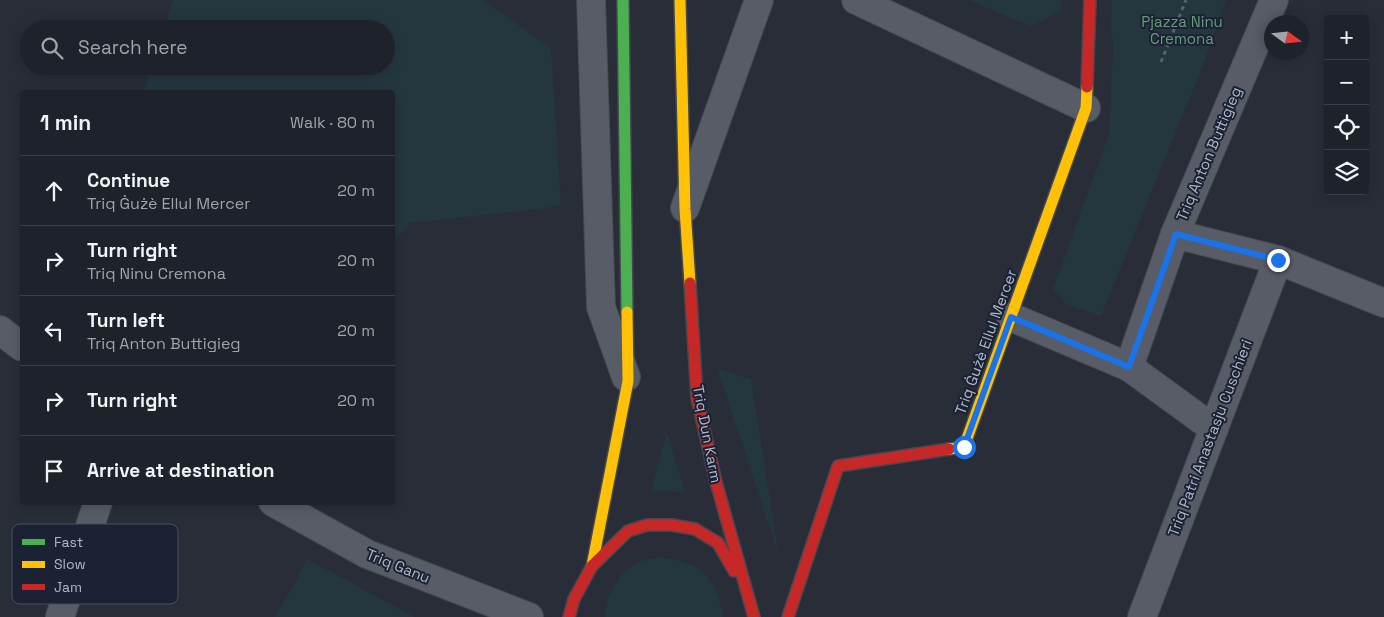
<!DOCTYPE html>
<html lang="en">
<head>
<meta charset="utf-8">
<style>
  body { margin:0; font-family:"Space Grotesk",sans-serif; background:#2b2f36; color:#f1f3f6 }
  .controls { position:absolute; right:15px; top:15px; display:grid; overflow:hidden; border-radius:5px; box-shadow:0 2px 12px #0003 }
  .controls button { width:45px; height:45px; display:grid; place-items:center; padding:0; border:0; border-bottom:1px solid #3c3f47; background:#1e222a; color:#f1f3f6; font:25px sans-serif }
  .compass { position:absolute; left:1264px; top:15px; width:45px; height:45px; border-radius:50%; background:#1e222a; box-shadow:0 2px 12px #0003; rotate:105deg }
  .stop { position:absolute; width:15px; height:15px; margin:-11px; border:4px solid #1a73e8; border-radius:50%; background:#fff }
  .stop.end { background:#1a73e8; border-color:#fff; box-shadow:0 1px 5px #0008 }
  .list { margin:0; padding:0; list-style:none }
  h2 { display:flex; justify-content:space-between; align-items:center; height:65px; margin:0; padding:0 20px; font-size:21px }
  h2 small { font-size:16px; font-weight:400; color:#a1a4a8 }
  .list li { display:grid; grid-template-columns:32px 1fr auto; gap:15px; align-items:center; box-sizing:border-box; height:70px; padding:0 20px; border-top:1px solid #3c3f47 }
  .list b { display:block; font-size:19px; white-space:nowrap }
  .list p { margin:0; font-size:16px; white-space:nowrap; color:#a1a4a8 }
  .list em { font-size:16px; font-style:normal; color:#a1a4a8 }
  .icon { flex:none; width:28px; height:28px; fill:none; stroke:currentColor; stroke-width:2; stroke-linecap:round; stroke-linejoin:round }
  .map { position:relative; flex:none; width:1384px; height:617px; overflow:hidden }
  .search { position:absolute; background:#1e222a; box-shadow:0 2px 12px #0003; left:20px; top:20px; width:375px; height:55px; display:flex; align-items:center; gap:12px; box-sizing:border-box; padding:0 18px; border-radius:28px; color:#a1a4a8; font-size:19px }
  .panel { position:absolute; background:#1e222a; box-shadow:0 2px 12px #0003; left:20px; top:90px; width:375px; height:415px; border-radius:5px }
  .map>svg:first-child { display:block }
  .green { fill:#24373f }
  .lines { fill:none; stroke-linecap:round; stroke-linejoin:round }
  .street-casing { stroke:#444851; stroke-width:30 }
  .fast-casing { stroke:#444851; stroke-width:14 }
  .slow-casing { stroke:#444851; stroke-width:14 }
  .jam-casing { stroke:#444851; stroke-width:14 }
  .path { stroke:#5a6068; stroke-width:3; stroke-dasharray:4 4; stroke-linecap:butt }
  .street { stroke:#585c66; stroke-width:28 }
  .fast { stroke:#4caf50; stroke-width:11 }
  .slow { stroke:#ffc107; stroke-width:11 }
  .jam { stroke:#c62828; stroke-width:11 }
  .route { stroke:#1a73e8; stroke-width:6 }
  .labels { text-anchor:middle; stroke-width:4; stroke-linejoin:round; paint-order:stroke }
  .park-label { font-size:15px; fill:#659d78; stroke:#1a2233 }
  .street-label { font-size:15px; fill:#b0b8ca; stroke:#1a2233 }
  .key { fill:#1a2233; stroke:#474f60; stroke-width:1 }
  .key-label { font-size:14px; fill:#b0b8ca }
</style>
</head>
<body>
<div class="map">
<svg width="1384" height="617" viewBox="0 0 1384 617">
  <rect width="100%" height="100%" fill="#282d38"/>
  <!-- green -->
  <g class="green">
    <path d="M173 0H482L551 48 561 205 540 209 410 223 393 243 392 92H143L152 66H386V29H164Z"/>
    <path d="M968 0H1062L1061 11 1031 26Z"/>
    <path d="M1112 0H1226L1202 68 1101 316 1066 304 1053 289 1109 134 1113 47 1111 26Z"/>
    <path d="M717 368 751 379 779 556Z"/>
    <path d="M667 432 685 492 651 491Z"/>
    <path d="M662 557C702 563 717 577 723 617H605C607 593 619 570 642 561 648 559 656 558 662 557Z"/>
    <path d="M307 559 415 617H274L293 587Z"/>
  </g>
  <g class="lines">
    <!-- street casing -->
    <g class="street-casing">
      <g id="street">
        <path d="M591 0 601 307 626 377"/>
        <path d="M856 0 1086 108"/>
        <path d="M685 208 759 0"/>
        <path d="M1175 234 1278 260 1384 303"/>
        <path d="M1011 317 1129 367 1214 429"/>
        <path d="M0 330 22 347"/>
        <path d="M1129 367 1175 234 1274 0"/>
        <path d="M273 502 367 554 529 617"/>
        <path d="M60 617 98 502"/>
        <path d="M1142 617 1278 260"/>
      </g>
    </g>
    <!-- fast casing -->
    <g class="fast-casing">
      <path id="fast" d="M623 0 627 312"/>
    </g>
    <!-- slow casing -->
    <g class="slow-casing">
      <g id="slow">
        <path d="M680 0 685 209 690 283"/>
        <path d="M949 449 964 447 1086 108 1087 87"/>
        <path d="M592 566 628 381 627 312"/>
      </g>
    </g>
    <!-- jam casing -->
    <g class="jam-casing">
      <g id="jam">
        <path d="M1087 87 1090 0"/>
        <path d="M690 283 697 398 716 482 754 617"/>
        <path d="M569 617 574 599 592 566 628 531 647 525H672L695 529 718 543 734 571"/>
        <path d="M788 617 838 466 949 449"/>
      </g>
    </g>
    <!-- path -->
    <path class="path" d="M1161 62 1186 0"/>
    <!-- street -->
    <use href="#street" class="street"/>
    <!-- fast -->
    <use href="#fast" class="fast"/>
    <!-- slow -->
    <use href="#slow" class="slow"/>
    <!-- jam -->
    <use href="#jam" class="jam"/>
  </g>
  <g class="lines">
    <!-- route -->
    <path class="route" d="M964 447 1011 317 1129 367 1176 234 1278 260"/>
  </g>
  <g class="labels">
    <!-- park labels -->
    <g class="park-label">
      <text x="1182" y="27">Pjazza Ninu<tspan x="1182" dy="17">Cremona</tspan></text>
    </g>
    <!-- street labels -->
    <g class="street-label">
      <text transform="translate(1209 154) rotate(-67)" y="5">Triq Anton Buttigieg</text>
      <text transform="translate(986 342) rotate(-70)" y="5">Triq Ġużè Ellul Mercer</text>
      <text transform="translate(707 434) rotate(79)" y="5">Triq Dun Karm</text>
      <text transform="translate(1210 438) rotate(-69)" y="5">Triq Patri Anastasju Cuschieri</text>
      <text transform="translate(398 566) rotate(22)" y="5">Triq Ganu</text>
    </g>
  </g>
  <!-- legend -->
  <rect x="12" y="524" width="166" height="80" rx="8" class="key"/>
  <rect x="22" y="539" width="23" height="6" fill="#4caf50"/>
  <rect x="22" y="561" width="23" height="7" fill="#ffc107"/>
  <rect x="22" y="584" width="23" height="6" fill="#c62828"/>
  <g class="key-label">
    <text x="54" y="547">Fast</text>
    <text x="54" y="569">Slow</text>
    <text x="54" y="592">Jam</text>
  </g>
</svg>
<div class="controls">
<button>+</button>
<button>−</button>
<button><svg class="icon" aria-label="locate" viewBox="0 0 24 24"><circle cx="12" cy="12" r="6"/><path d="M12 2v4M12 18v4M2 12h4M18 12h4"/></svg></button>
<button><svg class="icon" aria-label="layers" viewBox="0 0 24 24"><path d="M12 4l9 5-9 5-9-5zM3 14l9 5 9-5"/></svg></button>
</div>
<svg class="compass" viewBox="-18 -18 36 36"><path d="M0-13l5 13h-10z" fill="#e53935"/><path d="M0 13l5-13h-10z" fill="#a1a4a8"/></svg>
<div class="stop" style="left:964px;top:447px"></div>
<div class="stop end" style="left:1278px;top:260px"></div>
<div class="search"><svg class="icon" aria-label="search" viewBox="0 0 24 24"><circle cx="10" cy="10" r="6"/><path d="M15 15l6 6"/></svg>Search here</div>
<section class="panel">
<h2>1 min<small>Walk · 80 m</small></h2>
<ul class="list">
<li><svg class="icon" aria-label="ahead" viewBox="0 0 24 24"><path d="M12 20V5M6 11l6-6 6 6"/></svg><div><b>Continue</b><p>Triq Ġużè Ellul Mercer</p></div><em>20 m</em></li>
<li><svg class="icon" aria-label="right" viewBox="0 0 24 24"><path d="M7 20v-9h11M14 6l5 5-5 5"/></svg><div><b>Turn right</b><p>Triq Ninu Cremona</p></div><em>20 m</em></li>
<li><svg class="icon" aria-label="left" viewBox="0 0 24 24"><path d="M17 20v-9H6M10 6l-5 5 5 5"/></svg><div><b>Turn left</b><p>Triq Anton Buttigieg</p></div><em>20 m</em></li>
<li><svg class="icon" aria-label="right" viewBox="0 0 24 24"><path d="M7 20v-9h11M14 6l5 5-5 5"/></svg><div><b>Turn right</b></div><em>20 m</em></li>
<li><svg class="icon" aria-label="arrive" viewBox="0 0 24 24"><path d="M6 21V4h12l-3 4 3 4H6"/></svg><div><b>Arrive at destination</b></div></li>
</ul>
</section>
</div>
</body>
</html>
